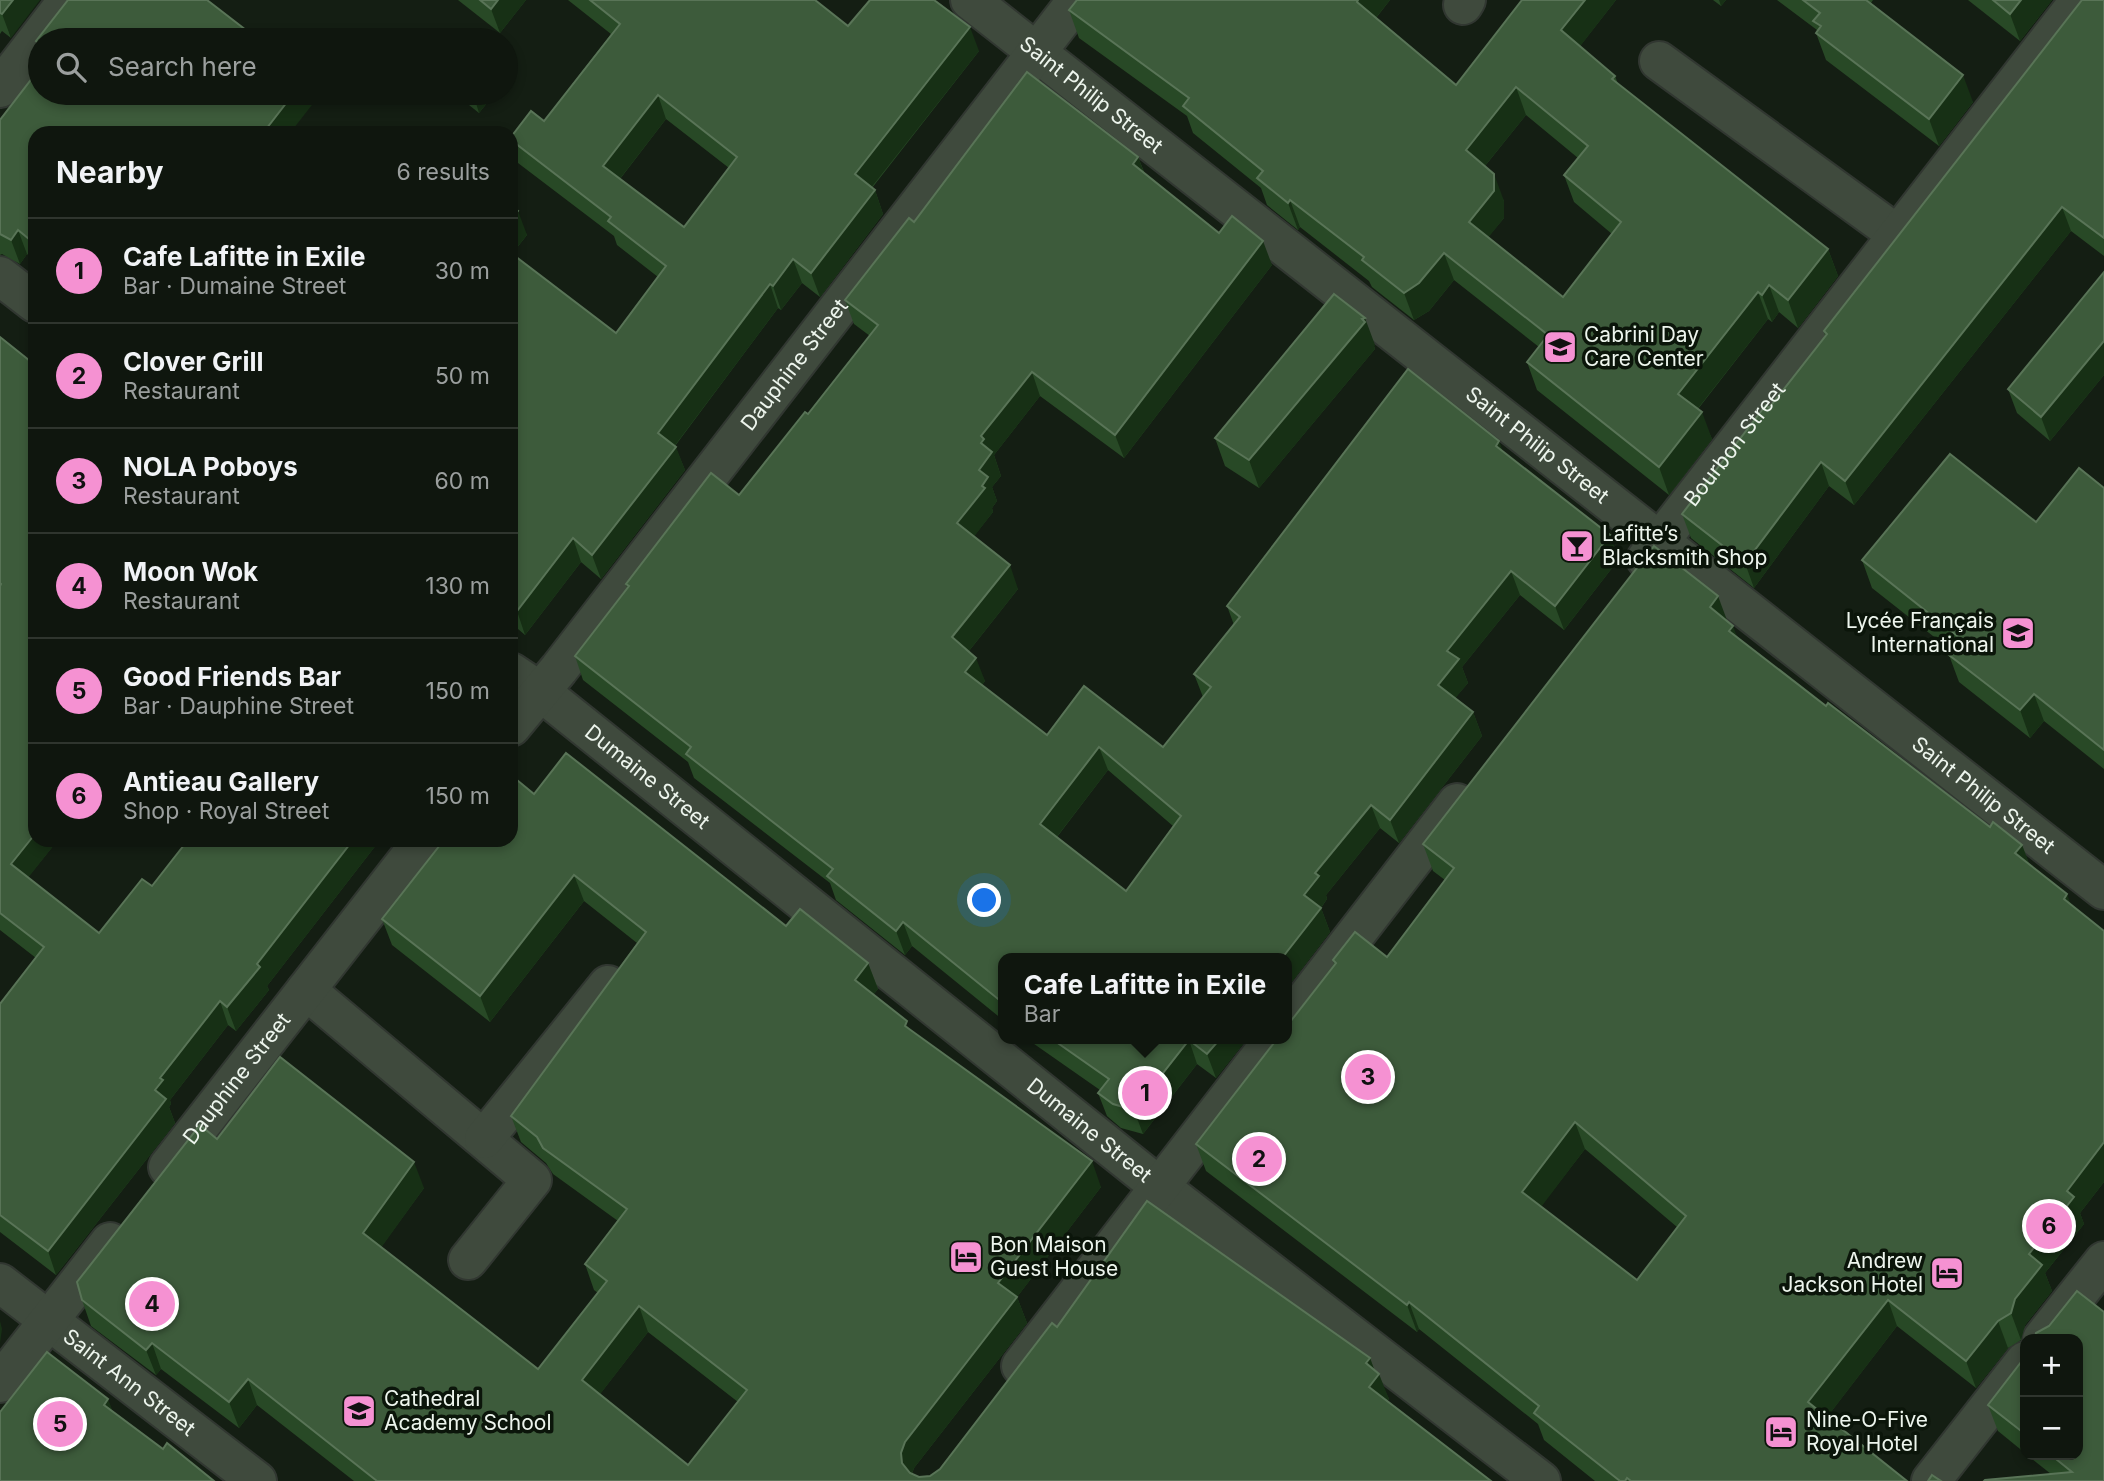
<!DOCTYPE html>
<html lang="en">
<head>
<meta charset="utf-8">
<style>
  body { margin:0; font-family:Inter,sans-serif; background:#181f17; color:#f1f3f6 }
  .controls { position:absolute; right:21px; bottom:21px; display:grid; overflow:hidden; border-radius:14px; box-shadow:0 4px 10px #0003 }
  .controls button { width:63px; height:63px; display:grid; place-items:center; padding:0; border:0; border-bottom:2px solid #2f352e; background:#0f160e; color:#f1f3f6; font:35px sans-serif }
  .you { position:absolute; left:985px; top:901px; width:24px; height:24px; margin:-18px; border:5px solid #fff; border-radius:50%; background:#1a73e8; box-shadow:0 0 0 10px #1a73e833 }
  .badge { display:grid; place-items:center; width:46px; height:46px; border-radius:50%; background:#f591d2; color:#111; font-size:23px; font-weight:700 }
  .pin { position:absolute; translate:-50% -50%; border:4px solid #fff; box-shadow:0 2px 7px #0006 }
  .popup { position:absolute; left:998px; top:953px; width:294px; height:91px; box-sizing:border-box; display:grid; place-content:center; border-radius:14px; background:#0f160e; filter:drop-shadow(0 2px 5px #0005); font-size:23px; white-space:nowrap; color:#9b9f9e }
  .popup b { font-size:26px; color:#f1f3f6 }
  .popup::after { content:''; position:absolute; left:50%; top:100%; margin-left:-14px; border:14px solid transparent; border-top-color:#0f160e }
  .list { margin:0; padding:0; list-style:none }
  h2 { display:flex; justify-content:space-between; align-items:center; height:91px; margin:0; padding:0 28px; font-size:30px }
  h2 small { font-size:23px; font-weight:400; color:#9b9f9e }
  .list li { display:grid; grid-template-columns:46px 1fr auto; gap:21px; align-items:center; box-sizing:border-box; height:105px; padding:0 28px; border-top:2px solid #2f352e }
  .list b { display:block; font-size:26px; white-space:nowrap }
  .list p { margin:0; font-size:23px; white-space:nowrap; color:#9b9f9e }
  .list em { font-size:23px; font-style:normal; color:#9b9f9e }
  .icon { flex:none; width:38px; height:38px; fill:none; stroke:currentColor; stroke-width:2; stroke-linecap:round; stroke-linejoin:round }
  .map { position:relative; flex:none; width:2104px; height:1481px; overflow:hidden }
  .search { position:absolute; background:#0f160e; box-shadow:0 4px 10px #0003; left:28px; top:28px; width:490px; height:77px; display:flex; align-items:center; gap:18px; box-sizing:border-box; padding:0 24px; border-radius:38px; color:#9b9f9e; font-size:26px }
  .panel { position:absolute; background:#0f160e; box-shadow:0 4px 10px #0003; left:28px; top:126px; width:490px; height:721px; border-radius:21px }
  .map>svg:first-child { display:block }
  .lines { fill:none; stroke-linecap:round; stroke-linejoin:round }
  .minor-casing { stroke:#313731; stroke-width:42 }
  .minor { stroke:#3f4a3d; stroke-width:38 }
  .wall { fill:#284926; fill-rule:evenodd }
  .shaded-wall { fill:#173015 }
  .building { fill:#3d5b3b; stroke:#597457; stroke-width:2; fill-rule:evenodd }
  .labels { text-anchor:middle; stroke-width:7; stroke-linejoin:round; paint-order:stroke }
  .street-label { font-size:21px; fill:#edf5ed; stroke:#0b150a }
  .poi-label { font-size:21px; fill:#edf5ed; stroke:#0b150a; text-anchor:start }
</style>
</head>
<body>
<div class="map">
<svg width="2104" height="1481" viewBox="0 0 2104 1481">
  <rect width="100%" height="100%" fill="#141e13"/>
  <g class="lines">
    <!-- minor casing -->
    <g class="minor-casing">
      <g id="minor">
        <path id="s1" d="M970 0 2104 890"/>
        <path d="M1463 5 1466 0"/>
        <path d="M1659 61 1898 235"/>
        <path d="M0 88 68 0"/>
        <path d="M0 276 35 303"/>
        <path id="s2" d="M1646 559 2080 0"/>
        <path id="s3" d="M511 672 541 692 1160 1187 1541 1481"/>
        <path id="s4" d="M511 727 559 669 1077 0"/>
        <path d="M306 990 532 1180 468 1260"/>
        <path d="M1287 1023 1457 803"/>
        <path d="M484 1139 608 985"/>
        <path id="s5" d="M168 1167 423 840"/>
        <path id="s6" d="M0 1283 257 1481"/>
        <path d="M2042 1339 2104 1261"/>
        <path d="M1021 1366 1274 1039"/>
        <path d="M0 1383 110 1242"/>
        <path d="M1931 1481 2025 1361"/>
      </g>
    </g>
    <!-- minor -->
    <use href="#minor" class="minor"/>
  </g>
  <!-- wall -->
  <g class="wall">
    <path d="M0 0 11 38 2 31 0 34Z"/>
    <path d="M458 0H526L500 33Z"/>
    <path d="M568 0H815L848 26 979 51 872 188 875 190 883 214 820 297 802 283 781 310 778 308 675 446 685 470 601 579 581 562 525 635 511 623V205L527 235 512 254 616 333 658 277 617 245 614 236 518 163 511 143V137L544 121 611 34ZM666 119 729 168 684 227 620 179Z"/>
    <path d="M1077 0H1390L1376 18 1456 85 1522 0H1616L1580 46 1615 76 1618 84 1828 249 1838 276 1798 328 1779 312 1772 322 1768 319 1698 409 1712 439 1669 495 1537 390 1527 362 1539 347 1454 280 1429 311 1414 320 1372 287 1369 281 1300 227 1298 230 1267 205 1261 188 1193 133 1187 116 1079 38 1069 10ZM1526 115 1578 158 1564 175 1574 202 1612 234 1563 297 1488 237 1504 218V201L1485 166Z"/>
    <path d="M1713 0H1726L1721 6Z"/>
    <path d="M1777 0H1873L1871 3 1973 102 1939 146 1826 60 1816 33 1817 30Z"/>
    <path d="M1968 0H2052L2020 41Z"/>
    <path d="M2104 0V256L2071 231 1854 505 1829 486 1754 588 1691 538 1682 514 1769 408 1825 336 1824 331Z"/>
    <path d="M454 93H495L479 113Z"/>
    <path d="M315 101 35 133V261L27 254 20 264 2 254 0 255V120Z"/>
    <path d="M1138 157 1145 174 1219 233 1272 265 1124 458 1040 396 994 455 1001 476 992 487 997 501 992 508 993 512 974 536 1018 589 969 651 985 681 982 685 1047 735 1163 747 1203 697 1194 674 1234 625 1227 606 1503 452 1619 559 1564 630 1520 595 1462 667 1468 683 1455 698 1473 712 1482 736 1399 843 1380 828 1326 895 1327 899 1321 908 1330 932 1287 988V958H1003V1020L912 946 905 955 836 900 830 883 694 778 688 762 583 680 575 656 627 588 626 584 739 495 808 414 870 336 854 324 845 300 914 222ZM1108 770 1173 826 1126 891 1057 837Z"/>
    <path d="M2104 272V375L2050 441 2017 413 2008 389Z"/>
    <path d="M0 337 35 840H58L28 877 99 933 152 886 188 840H380L267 986 269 990 236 1031 228 1025 170 1100 171 1104 169 1107 175 1123 56 1275 0 1232V1004L36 958 0 930Z"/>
    <path d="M1375 345 1374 346 1375 349 1259 488 1225 466 1215 438Z"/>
    <path d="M2104 488V769L2044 721 2030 738 1959 682 1949 655 1952 651 1872 588 1862 560 2036 522Z"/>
    <path d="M1727 621 1738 638 1826 706 1990 827 2022 845 2029 864 2071 905 2104 931V1182L2080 1213 2084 1224 2045 1273 2052 1291 2025 1325 2021 1340 2008 1348 1976 1388 1897 1326 1827 1417 1907 1481H1595L1544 1440 1538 1424 1419 1329 1417 1332 1206 1171 1196 1144 1334 964 1333 960 1387 957 1445 880 1433 871 1423 844ZM1585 1149 1677 1227 1637 1280 1541 1206Z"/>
    <path d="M534 794 786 926 868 963 878 989 873 995 910 1029 1101 1187 1017 1297 1027 1323 914 1468 912 1474 919 1477 930 1476 940 1469 1057 1327 1370 1358 1374 1369 1389 1399 1387 1401 1491 1481H354L257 1405 239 1428 161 1369 156 1375 91 1326 82 1300 217 1139 424 1188 381 1247 538 1369 598 1293 594 1290 585 1264 618 1221 553 1174 546 1163 521 1142 511 1116 637 943 584 901 490 1022 392 945 382 919ZM648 1332 738 1402 688 1465 600 1394Z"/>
    <path d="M1027 1039H1247L1216 1078 1197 1064 1143 1134 1121 1128 1107 1116 1098 1093 1100 1090Z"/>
    <path d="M2025 1357V1453L1998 1431 1988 1405Z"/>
    <path d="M2027 1455H2078L2104 1481 2051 1474Z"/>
  </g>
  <!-- shaded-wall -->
  <g class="shaded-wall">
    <path d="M13 0H40L11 38 2 14Z"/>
    <path d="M498 0H526L500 33 491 9Z"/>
    <path d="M1358 0H1390L1367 29 1357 2Z"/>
    <path d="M1585 0H1616L1571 58 1561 30Z"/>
    <path d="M1719 0H1726L1721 6Z"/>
    <path d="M2021 0H2052L2020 41 2010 14Z"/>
    <path d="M970 27 979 51 863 198 855 174Z"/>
    <path d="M1963 75 1973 102 1939 146 1929 119Z"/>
    <path d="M1516 87 1526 115 1476 177 1466 150Z"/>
    <path d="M294 93H312L315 101 290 133H263Z"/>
    <path d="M484 93H495L479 113 476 103Z"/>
    <path d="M658 95 666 119 612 189 603 166Z"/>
    <path d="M1138 157 1147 180 1133 164Z"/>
    <path d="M1494 174 1504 201V218L1479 249 1469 222Z"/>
    <path d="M875 190 883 214 820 297 811 273Z"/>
    <path d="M1290 200 1300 227 1298 230 1288 203Z"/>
    <path d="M2062 207 2071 231 1854 505 1845 481Z"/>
    <path d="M518 211 527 235 511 255V220Z"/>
    <path d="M18 230 27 254 20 264 11 240Z"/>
    <path d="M31 236 35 247V255L29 239Z"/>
    <path d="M1263 241 1272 265 1124 458 1115 435Z"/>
    <path d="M1828 249 1838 276 1798 328 1788 300Z"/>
    <path d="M1444 253 1454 280 1429 311 1414 320 1404 293Z"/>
    <path d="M793 259 802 283 781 310 773 286Z"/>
    <path d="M770 284 778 308 667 456 658 433Z"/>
    <path d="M1769 285 1779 312 1772 322 1762 295Z"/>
    <path d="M1758 292 1768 319 1688 421 1678 394Z"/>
    <path d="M1365 318 1375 345 1374 346 1375 349 1259 488 1249 460 1362 319Z"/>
    <path d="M2104 341V375L2050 441 2041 417Z"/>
    <path d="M1032 372 1040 396 994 455 1001 476 992 487 997 501 992 508 993 512 966 547 957 523 979 470 981 436Z"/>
    <path d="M1702 412 1712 439 1669 495 1659 467Z"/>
    <path d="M1499 441 1508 465 1496 446Z"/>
    <path d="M676 447 685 470 601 579 592 555Z"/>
    <path d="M1821 462 1829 486 1754 588 1745 563Z"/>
    <path d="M1610 535 1619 559 1564 630 1555 606Z"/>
    <path d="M573 538 581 562 525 635 517 611Z"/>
    <path d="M1010 565 1018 589 961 661 952 637Z"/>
    <path d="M1511 571 1520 595 1462 667 1468 683 1447 708 1438 685 1447 651Z"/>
    <path d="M1718 596 1728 623 1710 607Z"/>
    <path d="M1733 626 1743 653 1729 631Z"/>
    <path d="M976 658 985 681 973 696 965 672Z"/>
    <path d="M2034 694 2044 721 2030 738 2020 710Z"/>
    <path d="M1473 712 1482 736 1399 843 1390 820Z"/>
    <path d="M1099 747 1108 770 1049 847 1040 824Z"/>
    <path d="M1371 805 1380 828 1326 895 1327 899 1313 919 1304 895 1315 873Z"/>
    <path d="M35 834V840H58L20 888 11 864Z"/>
    <path d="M353 840H380L267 986 269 990 236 1031 227 1007 257 964Z"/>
    <path d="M2022 845 2032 871 2015 853Z"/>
    <path d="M574 875 584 901 490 1022 480 996Z"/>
    <path d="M2067 894 2077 921 2064 899Z"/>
    <path d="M1321 908 1330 932 1287 988V958H1282Z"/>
    <path d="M903 922 912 946 905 955 896 931Z"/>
    <path d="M868 963 878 989 864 1006 855 980Z"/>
    <path d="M220 1001 228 1025 170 1100 171 1104 169 1107 175 1123 56 1275 48 1251 155 1090 160 1078Z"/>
    <path d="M1220 1039H1247L1216 1078 1207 1054Z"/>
    <path d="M1189 1040 1197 1064 1143 1134 1134 1110Z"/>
    <path d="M1575 1122 1585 1149 1532 1219 1522 1192Z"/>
    <path d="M2104 1142V1182L2080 1213 2084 1224 2045 1273 2052 1291 2025 1325 2021 1340 2011 1313 2029 1254 2067 1191Z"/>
    <path d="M1092 1161 1101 1187 1008 1309 998 1283Z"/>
    <path d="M414 1162 424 1188 373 1259 363 1233Z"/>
    <path d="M1017 1297 1027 1323 914 1468 910 1479 902 1463 901 1453 905 1442Z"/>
    <path d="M1888 1300 1897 1326 1818 1429 1808 1402Z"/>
    <path d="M1409 1302 1419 1329 1417 1332 1407 1305Z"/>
    <path d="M639 1306 648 1332 591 1406 582 1380Z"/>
    <path d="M0 1321 2 1329 0 1343Z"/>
    <path d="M1998 1321 2008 1348 1976 1388 1966 1361Z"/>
    <path d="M152 1343 161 1369 156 1375 146 1350Z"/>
    <path d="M1370 1358 1377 1377 1379 1374 1389 1399 1378 1412 1369 1387 1366 1363Z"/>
    <path d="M248 1379 257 1405 239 1428 229 1402Z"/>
    <path d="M108 1399 118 1425 104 1405Z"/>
  </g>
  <!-- building -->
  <g class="building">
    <path d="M0 0H13L2 14 0 13Z"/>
    <path d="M68 0H207L259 40H40V44L36 41Z"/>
    <path d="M480 0H498L491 9Z"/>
    <path d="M590 0H815L848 26 870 0H934L970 27 855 174 875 190 811 273 793 259 773 286 770 284 658 433 676 447 592 555 573 538 517 611 511 606V253L616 333 666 266 608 221 611 217 511 140V137L531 111 544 121 620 24ZM658 95 737 157 684 227 603 166Z"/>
    <path d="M1077 0H1358L1357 2 1456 85 1522 0H1585L1561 30 1615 76 1612 79 1828 249 1788 300 1769 285 1762 295 1758 292 1678 394 1702 412 1659 467 1527 362 1548 335 1444 253 1419 283 1404 293 1362 260 1364 257 1290 200 1288 203 1257 178 1263 171 1183 106 1189 98 1069 10ZM1516 87 1588 146 1564 175 1621 222 1563 297 1469 222 1494 191V174L1466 150Z"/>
    <path d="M1803 0H1866L1963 75 1929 119 1816 33 1821 26 1813 21 1820 13Z"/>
    <path d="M1993 0H2021L2010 14Z"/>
    <path d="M2082 0H2104V238L2062 207 1845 481 1821 462 1745 563 1682 514 1766 405 1769 408 1827 334 1824 331Z"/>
    <path d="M455 34 463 40H450Z"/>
    <path d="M40 68V93H294L263 133H35V239L31 236 29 239 18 230 11 240 0 234V120Z"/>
    <path d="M1027 72 1138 157 1133 164 1219 233 1232 216 1263 241 1115 435 1032 372 981 436 984 439 981 443 992 452 979 470 988 477 982 486 985 488 957 523 1010 565 952 637 976 658 965 672 1047 735 1084 686 1163 747 1211 687 1194 674 1240 617 1227 606 1408 369 1499 441 1496 446 1610 535 1555 606 1511 571 1447 651 1459 659 1438 685 1473 712 1390 820 1371 805 1315 873 1319 876 1304 895 1321 908 1282 958H1003V1003L903 922 896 931 827 876 833 869 686 754 691 747 575 656 629 586 626 584 711 473 739 495 805 412 808 414 878 325 845 300 909 218 914 222ZM1099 747 1181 816 1126 891 1040 824Z"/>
    <path d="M463 93H484L476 103Z"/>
    <path d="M511 205 518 211 511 220Z"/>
    <path d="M2104 272V341L2041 417 2008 389Z"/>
    <path d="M1334 294 1365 318 1362 319 1365 322 1249 460 1215 438Z"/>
    <path d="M0 337 35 365V834L11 864 99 933 142 879 152 886 188 840H353L257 964 260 967 227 1007 220 1001 160 1078 163 1080 155 1090 166 1099 48 1251 0 1215V1004L44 947 0 913V586L1 584 0 583Z"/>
    <path d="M1950 454 2036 522 2079 468 2104 488V750L2034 694 2020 710 1949 655 1961 639 1862 560Z"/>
    <path d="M1654 546 1718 596 1710 607 1733 626 1729 631 1826 706 1828 703 1990 827 1993 822 2022 845 2015 853 2067 894 2064 899 2104 931V1142L2067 1191 2074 1197 2029 1254 2042 1265 2015 1299 2011 1313 1998 1321 1966 1361 1888 1300 1808 1402 1907 1481H1631L1627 1478 1625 1481H1620L1534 1413 1539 1406 1409 1302 1407 1305 1196 1144 1277 1039H1287V1026L1336 963 1333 960 1355 932 1387 957 1454 868 1423 844ZM1575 1122 1686 1216 1637 1280 1522 1192Z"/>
    <path d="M566 753 786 926 800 909 868 963 855 980 907 1021 905 1026 1092 1161 998 1283 1017 1297 905 1442 901 1453 902 1463 910 1473 919 1477 930 1476 940 1469 1052 1323 1057 1327 1147 1201 1370 1358 1366 1363 1379 1374 1369 1387 1491 1481H377L248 1379 229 1402 152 1343 146 1350 82 1300 77 1282 200 1125 217 1139 280 1057 414 1162 363 1233 538 1369 607 1281 585 1264 627 1209 543 1148 537 1137 511 1116 646 932 574 875 480 996 382 919 444 840H511V775L534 794ZM639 1306 747 1390 688 1465 582 1380Z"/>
    <path d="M1052 1039H1220L1207 1054 1189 1040 1134 1110 1113 1104 1098 1093 1109 1079Z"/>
    <path d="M2077 1291 2104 1312V1481H1984L1985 1480 2072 1472 2051 1455H2078V1339H2035L2036 1333 2049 1326Z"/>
    <path d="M47 1352 108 1399 104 1405 163 1449 167 1443 214 1481H0V1412Z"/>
    <path d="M2025 1357V1434L1988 1405Z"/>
    <path d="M1932 1475 1941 1481H1928Z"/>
  </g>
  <!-- icons -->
  <defs>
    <g id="school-square" transform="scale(1.75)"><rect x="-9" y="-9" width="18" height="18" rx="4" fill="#f591d2" stroke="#0b150a"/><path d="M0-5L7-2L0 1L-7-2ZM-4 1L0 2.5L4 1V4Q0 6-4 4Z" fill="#111"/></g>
    <g id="bar-square" transform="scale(1.75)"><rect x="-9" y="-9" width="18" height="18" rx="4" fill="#f591d2" stroke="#0b150a"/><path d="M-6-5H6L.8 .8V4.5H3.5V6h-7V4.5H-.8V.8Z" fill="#111"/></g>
    <g id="hotel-square" transform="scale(1.75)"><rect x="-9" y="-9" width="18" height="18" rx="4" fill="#f591d2" stroke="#0b150a"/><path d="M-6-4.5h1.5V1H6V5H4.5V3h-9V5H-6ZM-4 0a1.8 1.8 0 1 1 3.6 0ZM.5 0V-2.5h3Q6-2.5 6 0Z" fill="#111"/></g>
  </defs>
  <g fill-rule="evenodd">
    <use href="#school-square" x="1560" y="347"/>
    <use href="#bar-square" x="1577" y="546"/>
    <use href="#school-square" x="2018" y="633"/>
    <use href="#hotel-square" x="966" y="1257"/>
    <use href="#hotel-square" x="1947" y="1273"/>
    <use href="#school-square" x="359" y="1411"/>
    <use href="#hotel-square" x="1781" y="1432"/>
  </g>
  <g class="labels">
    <!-- street labels -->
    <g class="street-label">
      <text dy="7" stroke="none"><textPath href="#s1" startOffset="154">Saint Philip Street</textPath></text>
      <text dy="7" stroke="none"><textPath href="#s4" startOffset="460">Dauphine Street</textPath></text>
      <text dy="7" stroke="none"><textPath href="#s1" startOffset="721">Saint Philip Street</textPath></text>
      <text dy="7" stroke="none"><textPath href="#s2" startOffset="145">Bourbon Street</textPath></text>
      <text dy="7" stroke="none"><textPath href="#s3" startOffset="172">Dumaine Street</textPath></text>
      <text dy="7" stroke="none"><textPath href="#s1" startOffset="1288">Saint Philip Street</textPath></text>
      <text dy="7" stroke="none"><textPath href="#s5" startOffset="112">Dauphine Street</textPath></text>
      <text dy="7" stroke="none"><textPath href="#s3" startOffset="738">Dumaine Street</textPath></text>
      <text dy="7" stroke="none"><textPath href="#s6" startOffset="163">Saint Ann Street</textPath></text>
    </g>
    <!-- poi labels -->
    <g class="poi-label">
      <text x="1584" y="342">Cabrini Day<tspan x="1584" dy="24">Care Center</tspan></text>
      <text x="1602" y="541">Lafitte’s<tspan x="1602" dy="24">Blacksmith Shop</tspan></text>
      <text x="1994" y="628" text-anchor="end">Lycée Français<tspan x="1994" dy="24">International</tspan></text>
      <text x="990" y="1252">Bon Maison<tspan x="990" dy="24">Guest House</tspan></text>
      <text x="1923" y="1268" text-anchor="end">Andrew<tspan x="1923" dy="24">Jackson Hotel</tspan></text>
      <text x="384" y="1406">Cathedral<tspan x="384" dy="24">Academy School</tspan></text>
      <text x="1806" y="1427">Nine-O-Five<tspan x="1806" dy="24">Royal Hotel</tspan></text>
    </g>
  </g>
</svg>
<div class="controls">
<button>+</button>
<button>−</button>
</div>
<div class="you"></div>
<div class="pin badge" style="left:1145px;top:1093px">1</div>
<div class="popup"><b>Cafe Lafitte in Exile</b>Bar</div>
<div class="pin badge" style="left:1259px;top:1159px">2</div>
<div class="pin badge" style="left:1368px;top:1077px">3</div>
<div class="pin badge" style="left:152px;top:1304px">4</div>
<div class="pin badge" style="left:60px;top:1424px">5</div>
<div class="pin badge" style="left:2049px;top:1226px">6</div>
<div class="search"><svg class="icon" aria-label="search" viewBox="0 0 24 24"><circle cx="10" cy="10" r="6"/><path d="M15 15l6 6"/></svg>Search here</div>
<section class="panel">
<h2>Nearby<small>6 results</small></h2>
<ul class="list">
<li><span class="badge">1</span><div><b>Cafe Lafitte in Exile</b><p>Bar · Dumaine Street</p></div><em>30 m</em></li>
<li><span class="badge">2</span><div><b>Clover Grill</b><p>Restaurant</p></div><em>50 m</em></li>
<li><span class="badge">3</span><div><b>NOLA Poboys</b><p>Restaurant</p></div><em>60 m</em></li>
<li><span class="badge">4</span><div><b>Moon Wok</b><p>Restaurant</p></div><em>130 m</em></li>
<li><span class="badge">5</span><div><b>Good Friends Bar</b><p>Bar · Dauphine Street</p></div><em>150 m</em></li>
<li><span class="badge">6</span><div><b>Antieau Gallery</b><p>Shop · Royal Street</p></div><em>150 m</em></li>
</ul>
</section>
</div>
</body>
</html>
